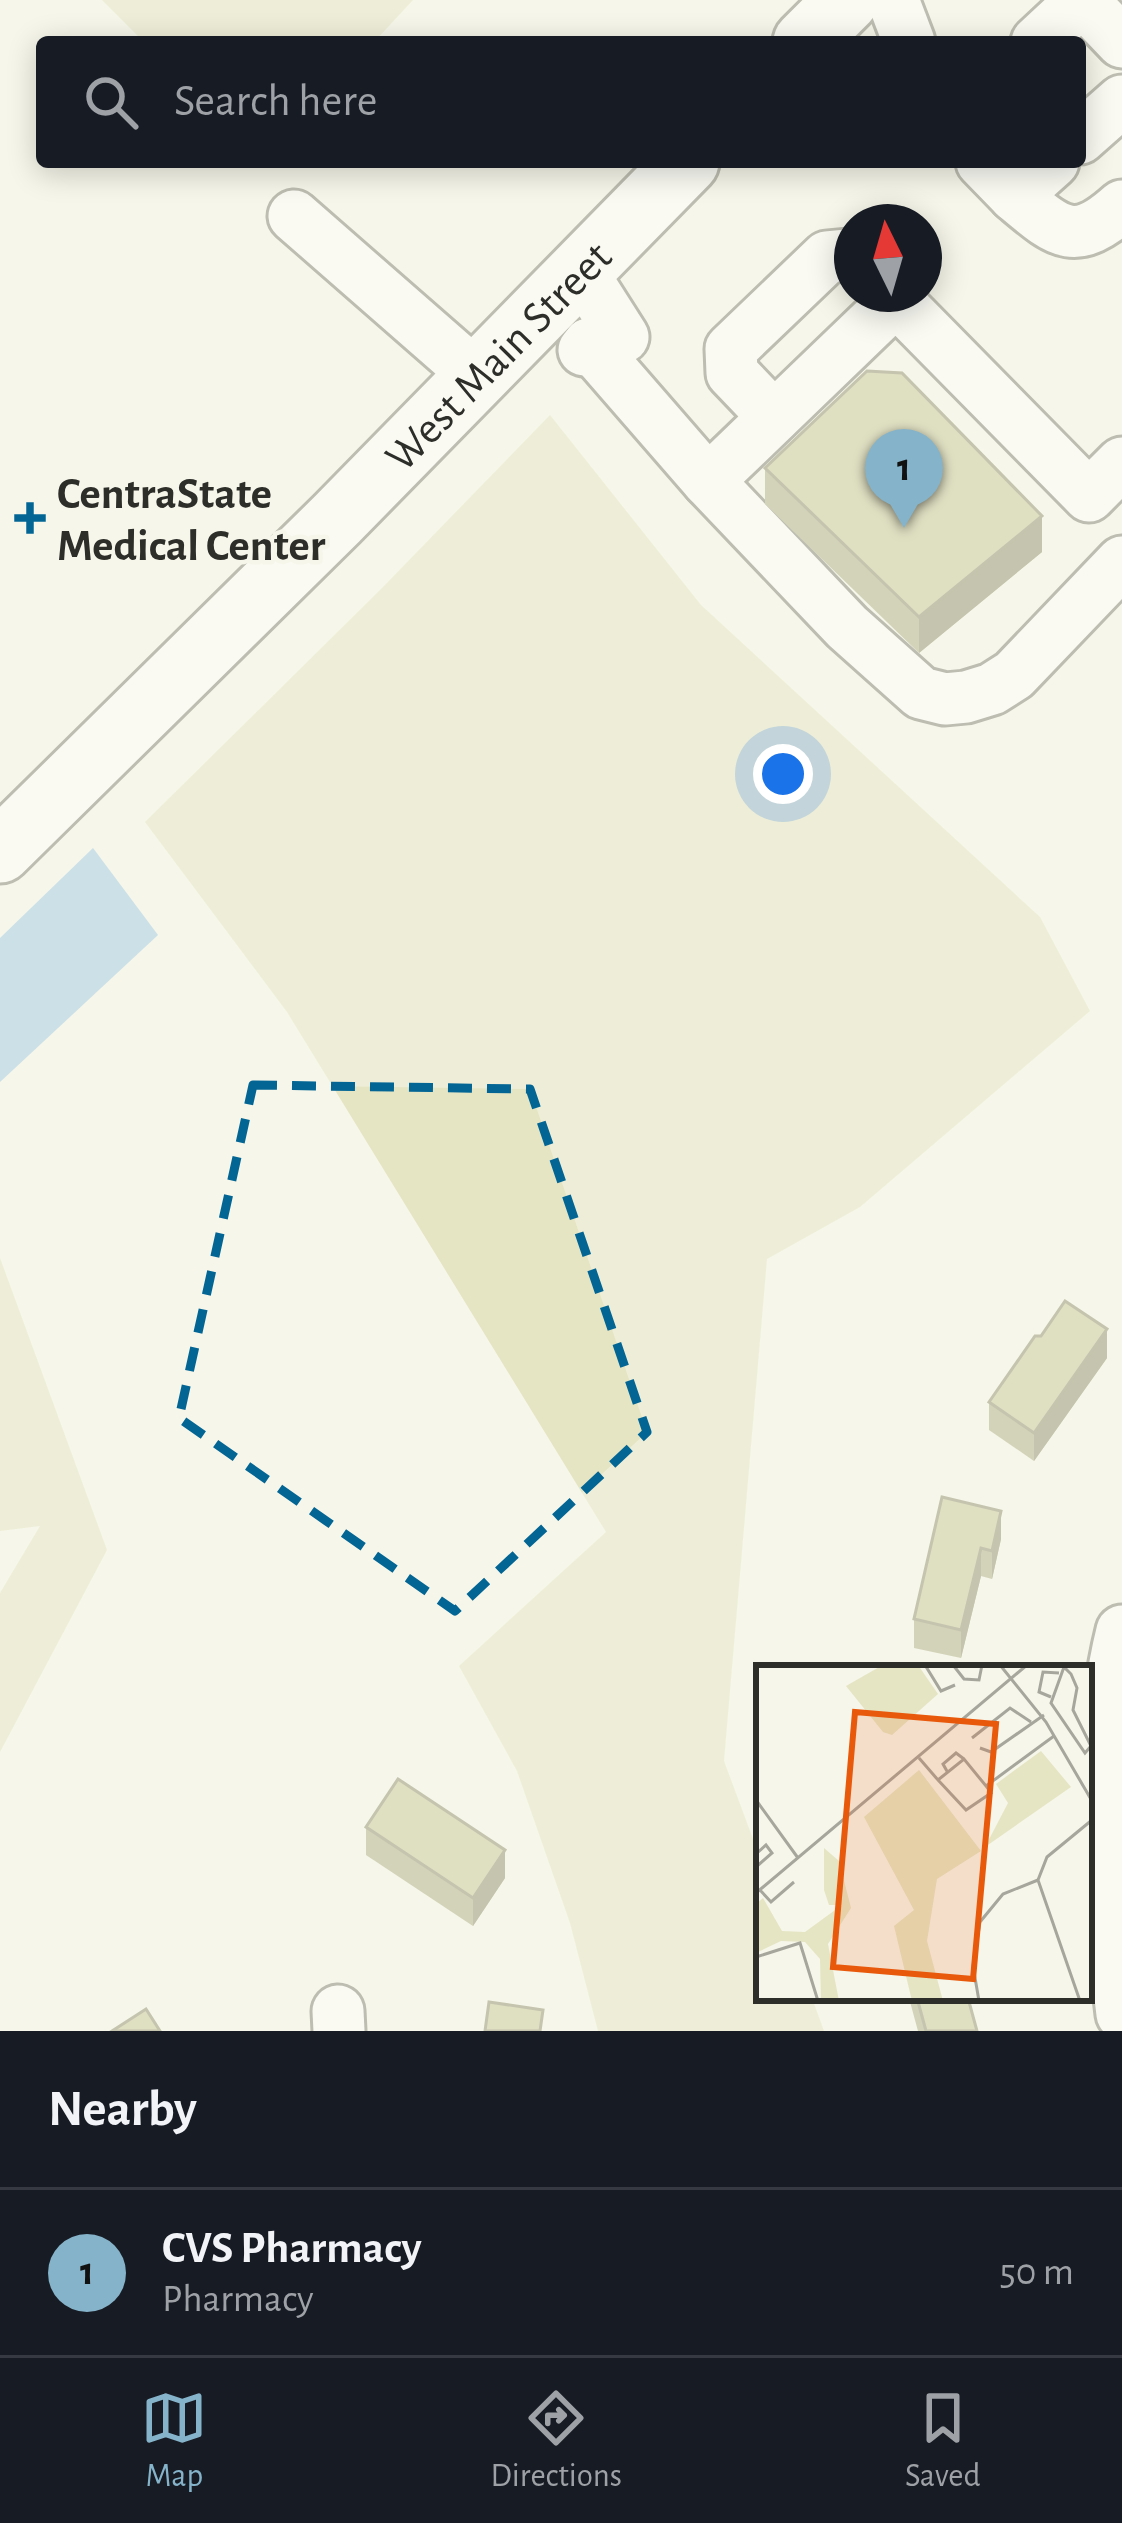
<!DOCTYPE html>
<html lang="en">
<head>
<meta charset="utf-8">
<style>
  body { margin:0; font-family:"Alegreya Sans",sans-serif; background:#20242c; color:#f1f3f6 }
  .compass { position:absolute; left:834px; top:204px; width:108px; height:108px; border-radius:50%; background:#171b24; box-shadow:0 6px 30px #0003; rotate:355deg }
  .you { position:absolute; left:783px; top:774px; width:42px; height:42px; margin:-30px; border:9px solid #fff; border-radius:50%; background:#1a73e8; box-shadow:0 0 0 18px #1a73e833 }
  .badge { display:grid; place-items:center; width:78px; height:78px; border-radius:50%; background:#85b3ca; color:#111; font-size:39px; font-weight:700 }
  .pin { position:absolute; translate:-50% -99px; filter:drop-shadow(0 3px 6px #0008) }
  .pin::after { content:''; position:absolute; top:63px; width:42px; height:36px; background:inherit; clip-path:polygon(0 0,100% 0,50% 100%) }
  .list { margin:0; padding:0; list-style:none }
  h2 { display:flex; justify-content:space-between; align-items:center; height:156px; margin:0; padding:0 48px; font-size:51px }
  h2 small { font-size:39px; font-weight:400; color:#9ea1a6 }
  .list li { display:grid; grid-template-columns:78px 1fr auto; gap:36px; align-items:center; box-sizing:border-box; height:168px; padding:0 48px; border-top:3px solid #363941 }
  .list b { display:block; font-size:45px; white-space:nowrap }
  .list p { margin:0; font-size:39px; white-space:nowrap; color:#9ea1a6 }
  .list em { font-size:39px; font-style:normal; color:#9ea1a6 }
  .icon { flex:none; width:66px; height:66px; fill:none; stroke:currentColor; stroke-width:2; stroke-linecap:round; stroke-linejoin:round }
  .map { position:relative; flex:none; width:1122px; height:2031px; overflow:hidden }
  .search { position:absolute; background:#171b24; box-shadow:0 6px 30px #0003; left:36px; right:36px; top:36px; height:132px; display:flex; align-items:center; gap:30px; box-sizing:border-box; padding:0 42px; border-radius:12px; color:#9ea1a6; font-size:45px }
  .sheet { height:324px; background:#171b24 }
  nav { display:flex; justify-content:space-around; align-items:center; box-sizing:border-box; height:168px; border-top:3px solid #363941; background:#171b24; font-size:33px; color:#9ea1a6 }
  nav a { display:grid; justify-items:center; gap:6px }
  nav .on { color:#85b3ca }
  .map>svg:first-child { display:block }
  .green { fill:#e5e5c4 }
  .water { fill:#99c6e6 }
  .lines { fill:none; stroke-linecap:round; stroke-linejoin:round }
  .minor-casing { stroke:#78786e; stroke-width:57 }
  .major-casing { stroke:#78786e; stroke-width:69 }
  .minor { stroke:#fff; stroke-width:51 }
  .major { stroke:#fff; stroke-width:63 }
  .wall { fill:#a9a87e }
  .shaded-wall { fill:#898866 }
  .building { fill:#c4c392; stroke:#898866; stroke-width:3 }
  .marked { fill:none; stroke:#026594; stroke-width:9; stroke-dasharray:24 15; stroke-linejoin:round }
  .poi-dot { fill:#026594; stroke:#f6f6ea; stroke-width:4.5 }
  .labels { text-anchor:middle; stroke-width:9; stroke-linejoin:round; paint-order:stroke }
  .street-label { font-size:45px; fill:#2d2d29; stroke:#f6f6ea }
  .poi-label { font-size:45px; font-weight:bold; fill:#2d2d29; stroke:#f6f6ea; text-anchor:start }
  .inset-road { fill:none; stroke:#a6a69d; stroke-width:3 }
  .view { fill:#e8590c; fill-opacity:0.15; stroke:#e8590c; stroke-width:6 }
  .inset-edge { fill:none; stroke:#2d2d29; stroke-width:6 }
</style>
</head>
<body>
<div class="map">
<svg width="1122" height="2031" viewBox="0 0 1122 2031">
  <rect width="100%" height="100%" fill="#f6f6ea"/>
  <!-- green -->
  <g class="green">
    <path d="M102 0H413L374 42H144Z"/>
    <path d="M550 415 701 605 1040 917 1090 1011 860 1207 767 1259 724 1761 759 1855V1998H812L824 2031H598L570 1923 517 1771 459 1666 606 1532 287 1012 145 822 382 588Z"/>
    <path d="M0 1258 107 1550 0 1752V1593L40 1526 0 1531Z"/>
  </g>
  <!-- water -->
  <path class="water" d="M93 848 158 935 0 1082V938Z"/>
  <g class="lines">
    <!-- minor casing -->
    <g class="minor-casing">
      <g id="minor">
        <path d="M893 0 909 42"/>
        <path d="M1082 0 1122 42"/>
        <path d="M1037 42 1082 0"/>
        <path d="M1080 138 1122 101"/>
        <path d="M982 162 1015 196 1053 162"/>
        <path d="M1015 196C1058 232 1074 249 1122 206"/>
        <path d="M294 216 477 376"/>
        <path d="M581 271 623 337 589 344 584 350"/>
        <path d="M589 344 708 481 896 300 1089 496 1122 463"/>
        <path d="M774 417 732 373 731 349 827 257 848 255 852 258"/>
        <path d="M708 481 847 627 921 693 945 699 966 697 992 689 1014 675 1122 562"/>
        <path d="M1122 1631C1091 1755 1107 1889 1122 2014"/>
        <path d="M338 2011 339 2031"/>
      </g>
    </g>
    <!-- major casing -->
    <g class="major-casing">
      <g id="major">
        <path d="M805 42 847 0"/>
        <path id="s1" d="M0 851 337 519 687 162"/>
      </g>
    </g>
    <!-- minor -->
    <use href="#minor" class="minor"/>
    <!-- major -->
    <use href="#major" class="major"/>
  </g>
  <!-- wall -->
  <g class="wall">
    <path d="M765 468 1042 552 919 653 765 504Z"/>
    <path d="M1041 1336 1107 1358 1034 1461 989 1430V1402Z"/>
    <path d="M942 1497 1001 1539 992 1579 981 1576 961 1658 914 1648V1619Z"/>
    <path d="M366 1827 505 1878 473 1926 366 1855Z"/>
    <path d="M909 1998H977L969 2001 977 2031H918Z"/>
  </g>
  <!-- shaded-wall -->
  <g class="shaded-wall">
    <path d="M1042 516V552L919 653V617Z"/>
    <path d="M1107 1329V1358L1034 1461V1433Z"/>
    <path d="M1001 1511V1539L992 1579V1551Z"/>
    <path d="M981 1548V1576L961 1658V1630Z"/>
    <path d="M505 1850V1878L473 1926V1898Z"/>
  </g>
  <!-- building -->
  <g class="building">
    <path d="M867 371 902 373 1042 516 919 617 765 468Z"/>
    <path d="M1065 1301 1107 1329 1034 1433 989 1402 1035 1336H1041Z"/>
    <path d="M942 1497 1001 1511 992 1551 981 1548 961 1630 914 1619Z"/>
    <path d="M398 1779 505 1850 473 1898 366 1827Z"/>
    <path d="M917 1998H968L977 2031H926Z"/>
    <path d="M489 2002 543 2010 540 2031H485Z"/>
    <path d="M146 2009 160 2031H112Z"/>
  </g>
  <!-- marked area -->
  <path d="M0 0H1122V2031H0ZM253 1085 530 1089 647 1432 455 1611 179 1418Z" fill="#f6f6ea" fill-opacity=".55" fill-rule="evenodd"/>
  <path class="marked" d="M253 1085 530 1089 647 1432 455 1611 179 1418Z"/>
  <!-- markers -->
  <path class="poi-dot" d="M24 500h12v12h12v12h-12v12h-12v-12h-12v-12h12z"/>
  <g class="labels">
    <!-- street labels -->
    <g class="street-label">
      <text dy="16" stroke="none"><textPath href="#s1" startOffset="702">West Main Street</textPath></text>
    </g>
    <!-- poi labels -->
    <g class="poi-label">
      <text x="57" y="508">CentraState<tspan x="57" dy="52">Medical Center</tspan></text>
    </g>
  </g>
  <!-- overview -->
  <g transform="translate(756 1665)">
    <rect width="336" height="336" fill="#f6f6ea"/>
    <path d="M162 0 182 29 136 70 127 67 90 21 125 1ZM285 86 315 122 229 182 252 138 240 119ZM163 105 225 186 181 214 171 276 187 336H156L138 261 158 245 108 152ZM68 183 83 196 95 243 72 279 83 336H65L64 294 49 277 25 276 0 288V239L7 233 26 266 49 267 86 240H73L68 225Z" fill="#e5e5c4"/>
    <path class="inset-road" d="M169 0 185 26 199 20M197 0 208 14 223 15 226 0M244 0 290 57 336 136M307 0 308 2 315 9 321 23 317 45 335 81 329 88 295 38 308 2M295 32 283 27 287 7 303 8M216 73 254 43 275 57M224 83 235 87 288 50M163 93 182 115 208 94 230 121 298 71M192 108 187 99 200 88 208 94M182 115 210 145 235 128 230 121M0 135 42 193M0 189 10 180 16 188 0 202M4 225 15 237 38 217M0 228 271 0M0 292 44 278 62 336M223 336 217 301 224 257 247 229 282 215M324 336 282 215 291 192 336 155"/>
    <path class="view" d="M99 47 240 59 217 314 77 302Z"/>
    <rect width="336" height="336" class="inset-edge"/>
  </g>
</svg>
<svg class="compass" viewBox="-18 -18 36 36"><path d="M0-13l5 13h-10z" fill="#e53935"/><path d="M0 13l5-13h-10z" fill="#9ea1a6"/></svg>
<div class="you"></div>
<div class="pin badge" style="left:904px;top:528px">1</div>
<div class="search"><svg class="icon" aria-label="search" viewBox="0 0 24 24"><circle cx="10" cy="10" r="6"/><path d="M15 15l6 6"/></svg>Search here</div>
</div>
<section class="sheet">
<h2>Nearby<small></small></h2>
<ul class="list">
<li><span class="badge">1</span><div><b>CVS Pharmacy</b><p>Pharmacy</p></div><em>50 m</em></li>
</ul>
</section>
<nav>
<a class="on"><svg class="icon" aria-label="map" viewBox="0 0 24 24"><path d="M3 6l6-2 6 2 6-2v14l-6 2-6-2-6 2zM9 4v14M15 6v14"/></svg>Map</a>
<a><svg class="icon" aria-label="directions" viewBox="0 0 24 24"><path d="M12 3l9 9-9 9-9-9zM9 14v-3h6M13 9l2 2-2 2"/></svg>Directions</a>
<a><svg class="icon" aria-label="saved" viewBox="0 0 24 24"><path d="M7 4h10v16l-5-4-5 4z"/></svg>Saved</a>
</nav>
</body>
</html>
